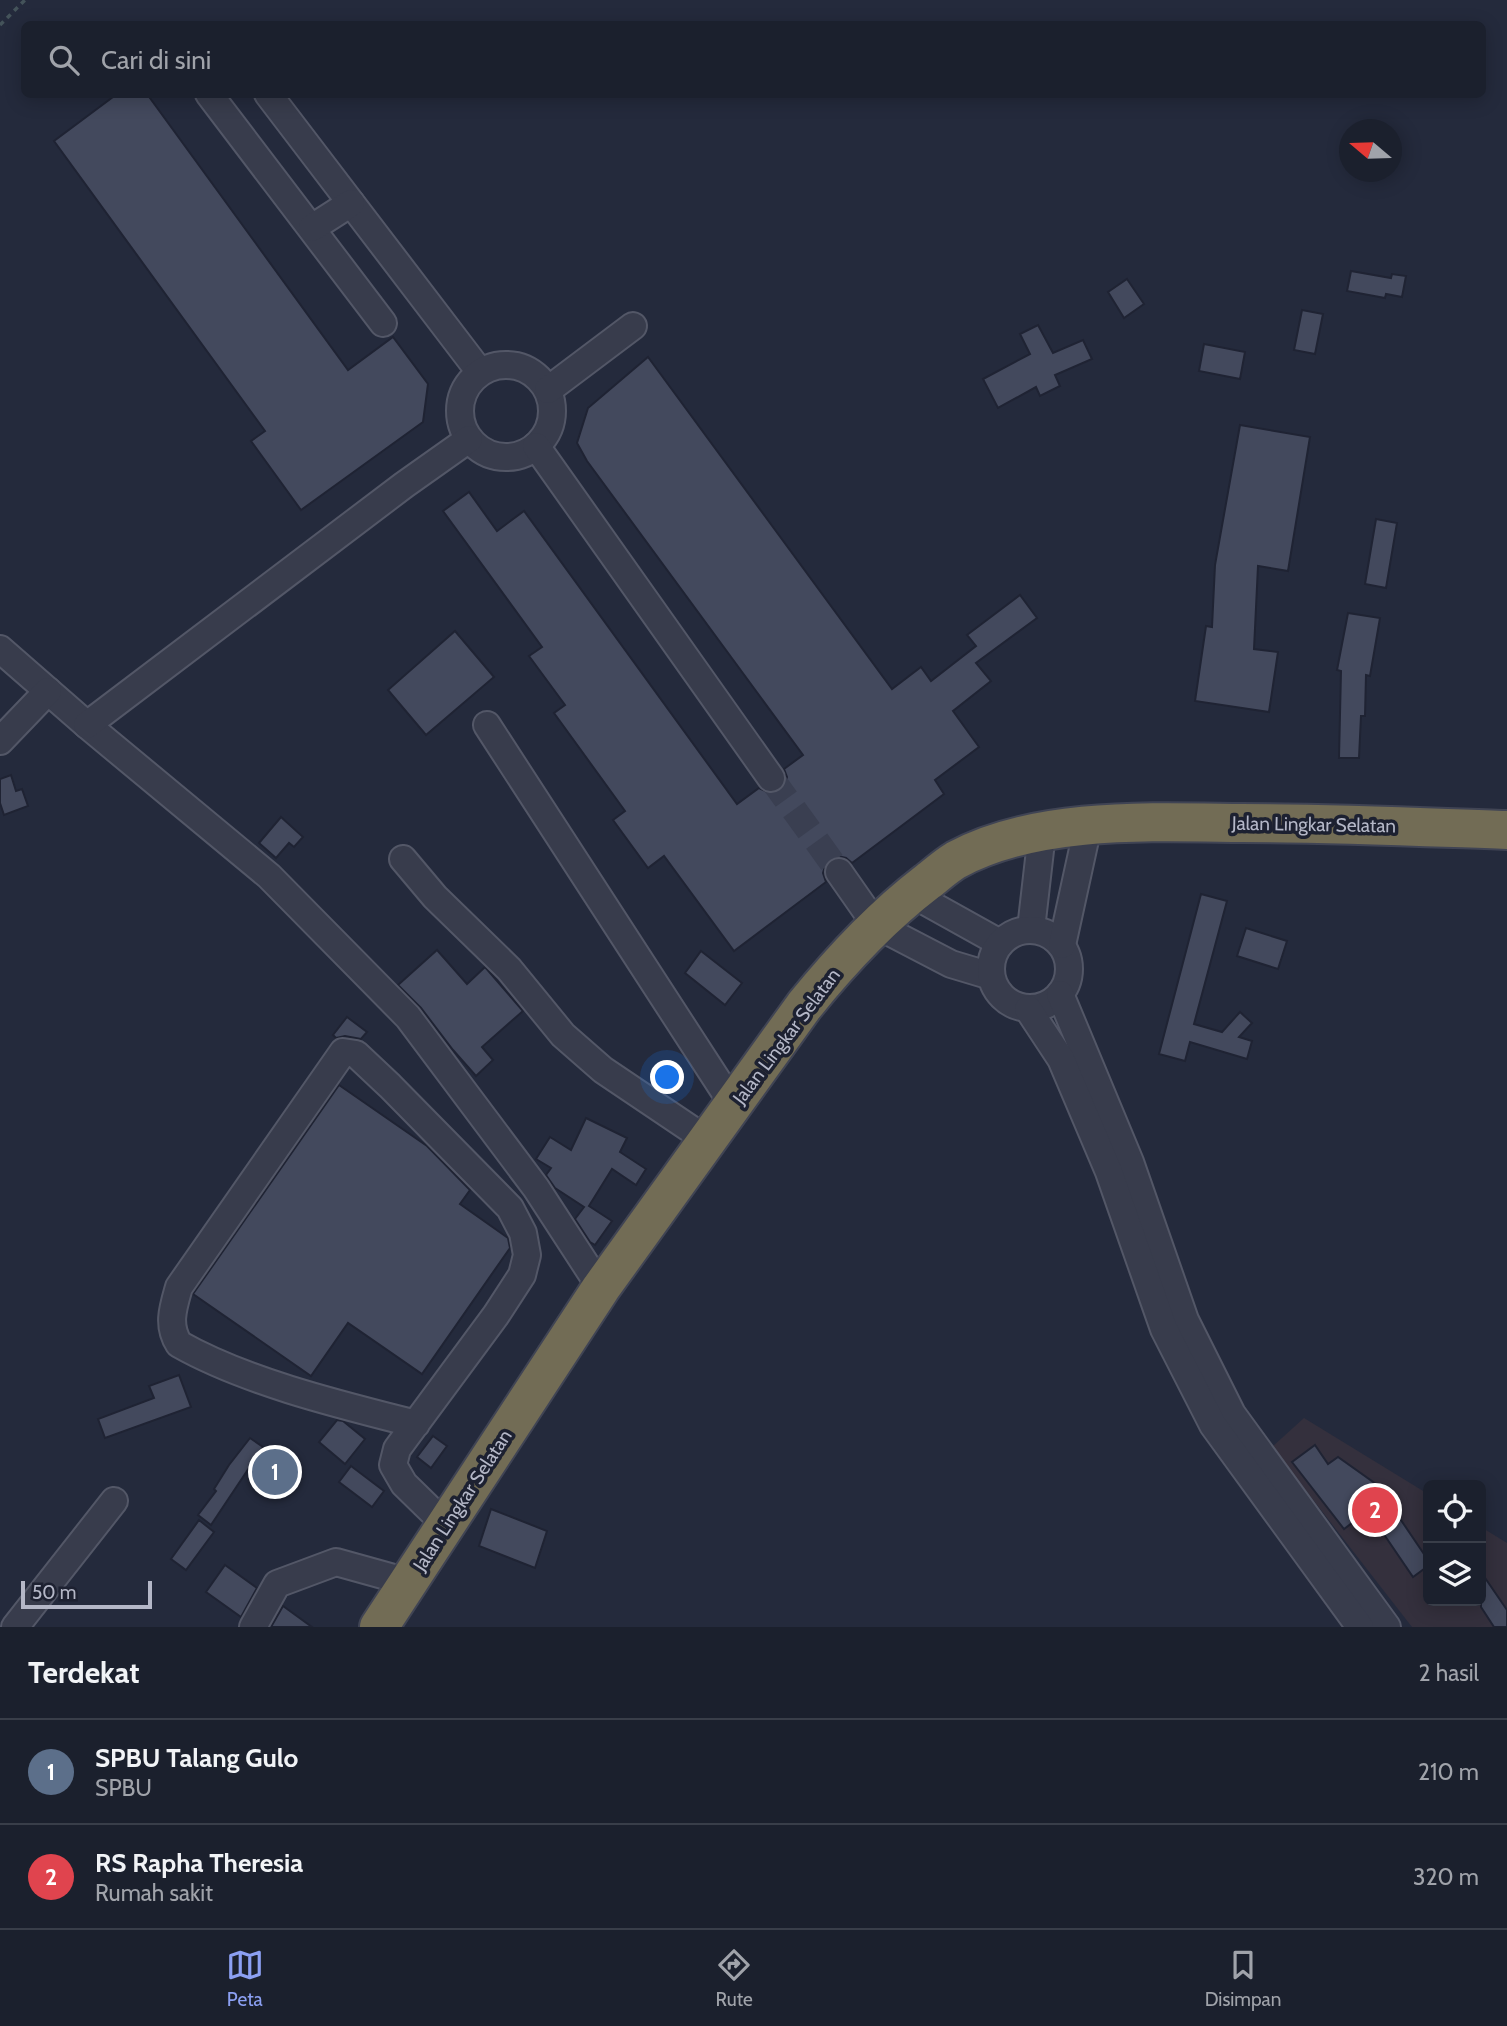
<!DOCTYPE html>
<html lang="id">
<head>
<meta charset="utf-8">
<style>
  body { margin:0; font-family:Cabin,sans-serif; background:#282d39; color:#f1f3f6 }
  .controls { position:absolute; right:21px; bottom:21px; display:grid; overflow:hidden; border-radius:10px; box-shadow:0 4px 18px #0003 }
  .controls button { width:63px; height:63px; display:grid; place-items:center; padding:0; border:0; border-bottom:2px solid #393e49; background:#1b202d; color:#f1f3f6; font:35px sans-serif }
  .compass { position:absolute; left:1339px; top:119px; width:63px; height:63px; border-radius:50%; background:#1b202d; box-shadow:0 4px 18px #0003; rotate:289deg }
  .scale { position:absolute; left:21px; bottom:18px; width:131px; box-sizing:border-box; padding-left:7px; border:4px solid #b4b7c7; border-top:0; font-size:19px; line-height:24px; white-space:nowrap; color:#b4b7c7; -webkit-text-stroke:5px #1d2131; paint-order:stroke }
  .you { position:absolute; left:668px; top:1078px; width:24px; height:24px; margin:-18px; border:5px solid #fff; border-radius:50%; background:#1a73e8; box-shadow:0 0 0 10px #1a73e833 }
  .badge { display:grid; place-items:center; width:46px; height:46px; border-radius:50%; background:#8ca0f3; color:#fff; font-size:23px; font-weight:700 }
  .pin { position:absolute; translate:-50% -50%; border:4px solid #fff; box-shadow:0 2px 7px #0006 }
  .list { margin:0; padding:0; list-style:none }
  h2 { display:flex; justify-content:space-between; align-items:center; height:91px; margin:0; padding:0 28px; font-size:30px }
  h2 small { font-size:23px; font-weight:400; color:#a0a3aa }
  .list li { display:grid; grid-template-columns:46px 1fr auto; gap:21px; align-items:center; box-sizing:border-box; height:105px; padding:0 28px; border-top:2px solid #393e49 }
  .list b { display:block; font-size:26px; white-space:nowrap }
  .list p { margin:0; font-size:23px; white-space:nowrap; color:#a0a3aa }
  .list em { font-size:23px; font-style:normal; color:#a0a3aa }
  .icon { flex:none; width:38px; height:38px; fill:none; stroke:currentColor; stroke-width:2; stroke-linecap:round; stroke-linejoin:round }
  .map { position:relative; flex:none; width:1507px; height:1627px; overflow:hidden }
  .search { position:absolute; background:#1b202d; box-shadow:0 4px 18px #0003; left:21px; right:21px; top:21px; height:77px; display:flex; align-items:center; gap:18px; box-sizing:border-box; padding:0 24px; border-radius:10px; color:#a0a3aa; font-size:26px }
  .sheet { height:301px; background:#1b202d }
  nav { display:flex; justify-content:space-around; align-items:center; box-sizing:border-box; height:98px; border-top:2px solid #393e49; background:#1b202d; font-size:19px; color:#a0a3aa }
  nav a { display:grid; justify-items:center; gap:4px }
  nav .on { color:#8ca0f3 }
  .map>svg:first-child { display:block }
  .medical { fill:#34303d }
  .building { fill:#43495d; stroke:#1f2333; stroke-width:2 }
  .lines { fill:none; stroke-linecap:round; stroke-linejoin:round }
  .minor-tunnel { stroke:#3a3f51; stroke-width:26; stroke-dasharray:26 13; stroke-linecap:butt }
  .minor-casing { stroke:#535767; stroke-width:30 }
  .highway-casing { stroke:#404454; stroke-width:42 }
  .path { stroke:#44535a; stroke-width:3.5; stroke-dasharray:5 5; stroke-linecap:butt }
  .minor { stroke:#383c4c; stroke-width:26 }
  .highway { stroke:#726c55; stroke-width:38 }
  .labels { text-anchor:middle; stroke-width:7; stroke-linejoin:round; paint-order:stroke }
  .street-label { font-size:19px; fill:#b4b7c7; stroke:#1d2131 }
</style>
</head>
<body>
<div class="map">
<svg width="1507" height="1627" viewBox="0 0 1507 1627">
  <rect width="100%" height="100%" fill="#242a3c"/>
  <!-- medical -->
  <path class="medical" d="M1304 1418 1428 1494V1601H1481V1527L1507 1543V1627H1412L1272 1447Z"/>
  <!-- building -->
  <g class="building">
    <path d="M117 94H147L348 370 393 337 428 384 423 422 301 510 251 441 265 431 54 141Z"/>
    <path d="M1351 271 1391 278 1392 274 1406 276 1402 297 1386 294 1385 298 1347 291Z"/>
    <path d="M1127 279 1144 304 1124 318 1108 292Z"/>
    <path d="M1302 310 1323 314 1315 354 1294 350Z"/>
    <path d="M1038 325 1053 353 1083 340 1092 359 1055 375 1060 386 1040 396 1036 387 998 408 983 379 1030 354 1020 334Z"/>
    <path d="M1204 344 1245 352 1240 379 1199 371Z"/>
    <path d="M648 357 892 689 921 667 931 681 976 646 967 635 1020 595 1037 618 976 663 991 681 953 711 979 747 935 780 944 794 852 863 846 858 838 856 829 860 825 866 823 873 826 882 734 951 664 856 648 868 613 820 625 811 554 713 565 705 529 656 542 647 443 511 469 492 497 531 524 511 737 804 759 788 772 794 781 790 785 785 787 777 784 769 803 755 587 461 577 443 588 408Z"/>
    <path d="M1240 425 1310 437 1288 571 1258 566 1254 649 1278 652 1269 712 1195 701 1206 626 1212 627 1215 565Z"/>
    <path d="M1376 519 1397 523 1386 588 1365 584Z"/>
    <path d="M1348 613 1380 618 1370 676 1366 675 1365 716H1361L1359 758H1339L1341 671 1337 670Z"/>
    <path d="M455 631 494 677 426 735 388 690Z"/>
    <path d="M11 775 16 791 22 789 28 806 4 815 0 803V779Z"/>
    <path d="M281 817 303 837 294 847 289 843 276 858 259 843Z"/>
    <path d="M1201 894 1227 901 1194 1024 1222 1032 1240 1012 1252 1023 1239 1037 1252 1041 1247 1059 1190 1042 1185 1061 1159 1054Z"/>
    <path d="M1246 928 1287 941 1278 969 1237 956Z"/>
    <path d="M437 950 467 984 485 967 523 1011 482 1047 493 1060 476 1076 453 1050 421 1008 398 985Z"/>
    <path d="M701 951 742 983 725 1005 685 973Z"/>
    <path d="M347 1017 367 1032 361 1039 345 1036 336 1038 333 1035Z"/>
    <path d="M339 1085 427 1146 470 1190 460 1204 508 1238 510 1248 422 1374 348 1323 311 1376 193 1294Z"/>
    <path d="M586 1118 627 1138 620 1152 646 1169 636 1185 612 1169 589 1206 612 1221 595 1245 590 1242 575 1219 584 1207 555 1188 546 1175 551 1168 536 1159 550 1137 571 1150Z"/>
    <path d="M179 1375 191 1407 105 1438 98 1419 154 1398 149 1386Z"/>
    <path d="M337 1420 343 1421 365 1439 345 1464 319 1442Z"/>
    <path d="M433 1436 447 1446 431 1468 417 1457Z"/>
    <path d="M250 1438 263 1447 211 1525 198 1515 216 1491 214 1489 229 1465Z"/>
    <path d="M1315 1445 1328 1464 1338 1457 1390 1494 1386 1498 1428 1560V1566L1413 1577 1368 1511 1344 1529 1292 1462Z"/>
    <path d="M351 1466 384 1491 372 1507 339 1482Z"/>
    <path d="M491 1509 547 1531 535 1568 479 1546Z"/>
    <path d="M199 1520 214 1532 186 1570 171 1559Z"/>
    <path d="M225 1565 257 1588 241 1617 206 1592Z"/>
    <path d="M1481 1572 1507 1610V1627H1494L1481 1607Z"/>
    <path d="M283 1606 312 1627H271Z"/>
  </g>
  <g class="lines">
    <!-- minor-tunnel -->
    <path class="minor-tunnel" d="M771 778 839 872"/>
    <!-- minor casing -->
    <g class="minor-casing">
      <g id="minor">
        <path d="M209 94 383 323"/>
        <path d="M268 94 480 372"/>
        <path d="M312 228 351 203"/>
        <circle cx="506" cy="411" r="46"/>
        <path d="M548 390 633 326"/>
        <path d="M536 446 771 778"/>
        <path d="M0 649 87 725 269 876 408 1017 536 1188 601 1288"/>
        <path d="M87 725 404 485 469 439"/>
        <path d="M487 725 734 1106"/>
        <path d="M0 741 48 691"/>
        <path d="M403 859 435 897 509 969 563 1035 603 1070 707 1140"/>
        <path d="M839 872 876 925 951 964 991 976"/>
        <path d="M912 894 1000 943"/>
        <path d="M1031 929 1042 833"/>
        <circle cx="1030" cy="969" r="39"/>
        <path d="M1062 945 1088 826"/>
        <path d="M1060 994 1130 1162 1185 1320 1232 1414 1387 1627"/>
        <path d="M1028 1009 1061 1059 1109 1172 1164 1329 1213 1425 1360 1627"/>
        <path d="M416 1424C341 1405 246 1382 179 1344 167 1325 173 1308 179 1287L343 1052 356 1054 390 1086 510 1208 523 1233 527 1255 522 1275 496 1315 397 1449 393 1465 404 1484 446 1525"/>
        <path d="M15 1627 114 1501"/>
        <path d="M253 1627 277 1584 336 1562 408 1582"/>
      </g>
    </g>
    <!-- highway casing -->
    <g class="highway-casing">
      <path id="highway" d="M379 1627 601 1288 804 1006C841 960 880 918 927 882 936 875 946 866 956 860 1036 816 1154 822 1242 823 1331 823 1419 827 1507 830"/>
    </g>
    <!-- path -->
    <path class="path" d="M0 25 25 0"/>
    <!-- minor -->
    <use href="#minor" class="minor"/>
    <!-- highway -->
    <use href="#highway" class="highway"/>
  </g>
  <g class="labels">
    <!-- street labels -->
    <g class="street-label">
      <text transform="translate(1314 824) rotate(1)" y="7">Jalan Lingkar Selatan</text>
      <text transform="translate(786 1036) rotate(-53)" y="7">Jalan Lingkar Selatan</text>
      <text transform="translate(462 1500) rotate(-57)" y="7">Jalan Lingkar Selatan</text>
    </g>
  </g>
</svg>
<div class="controls">
<button><svg class="icon" aria-label="locate" viewBox="0 0 24 24"><circle cx="12" cy="12" r="6"/><path d="M12 2v4M12 18v4M2 12h4M18 12h4"/></svg></button>
<button><svg class="icon" aria-label="layers" viewBox="0 0 24 24"><path d="M12 4l9 5-9 5-9-5zM3 14l9 5 9-5"/></svg></button>
</div>
<svg class="compass" viewBox="-18 -18 36 36"><path d="M0-13l5 13h-10z" fill="#e53935"/><path d="M0 13l5-13h-10z" fill="#a0a3aa"/></svg>
<div class="scale">50 m</div>
<div class="you"></div>
<div class="pin badge" style="left:275px;top:1472px;background:#5c6f8a">1</div>
<div class="pin badge" style="left:1375px;top:1510px;background:#e0444e">2</div>
<div class="search"><svg class="icon" aria-label="search" viewBox="0 0 24 24"><circle cx="10" cy="10" r="6"/><path d="M15 15l6 6"/></svg>Cari di sini</div>
</div>
<section class="sheet">
<h2>Terdekat<small>2 hasil</small></h2>
<ul class="list">
<li><span class="badge" style="background:#5c6f8a">1</span><div><b>SPBU Talang Gulo</b><p>SPBU</p></div><em>210 m</em></li>
<li><span class="badge" style="background:#e0444e">2</span><div><b>RS Rapha Theresia</b><p>Rumah sakit</p></div><em>320 m</em></li>
</ul>
</section>
<nav>
<a class="on"><svg class="icon" aria-label="map" viewBox="0 0 24 24"><path d="M3 6l6-2 6 2 6-2v14l-6 2-6-2-6 2zM9 4v14M15 6v14"/></svg>Peta</a>
<a><svg class="icon" aria-label="directions" viewBox="0 0 24 24"><path d="M12 3l9 9-9 9-9-9zM9 14v-3h6M13 9l2 2-2 2"/></svg>Rute</a>
<a><svg class="icon" aria-label="saved" viewBox="0 0 24 24"><path d="M7 4h10v16l-5-4-5 4z"/></svg>Disimpan</a>
</nav>
</body>
</html>
